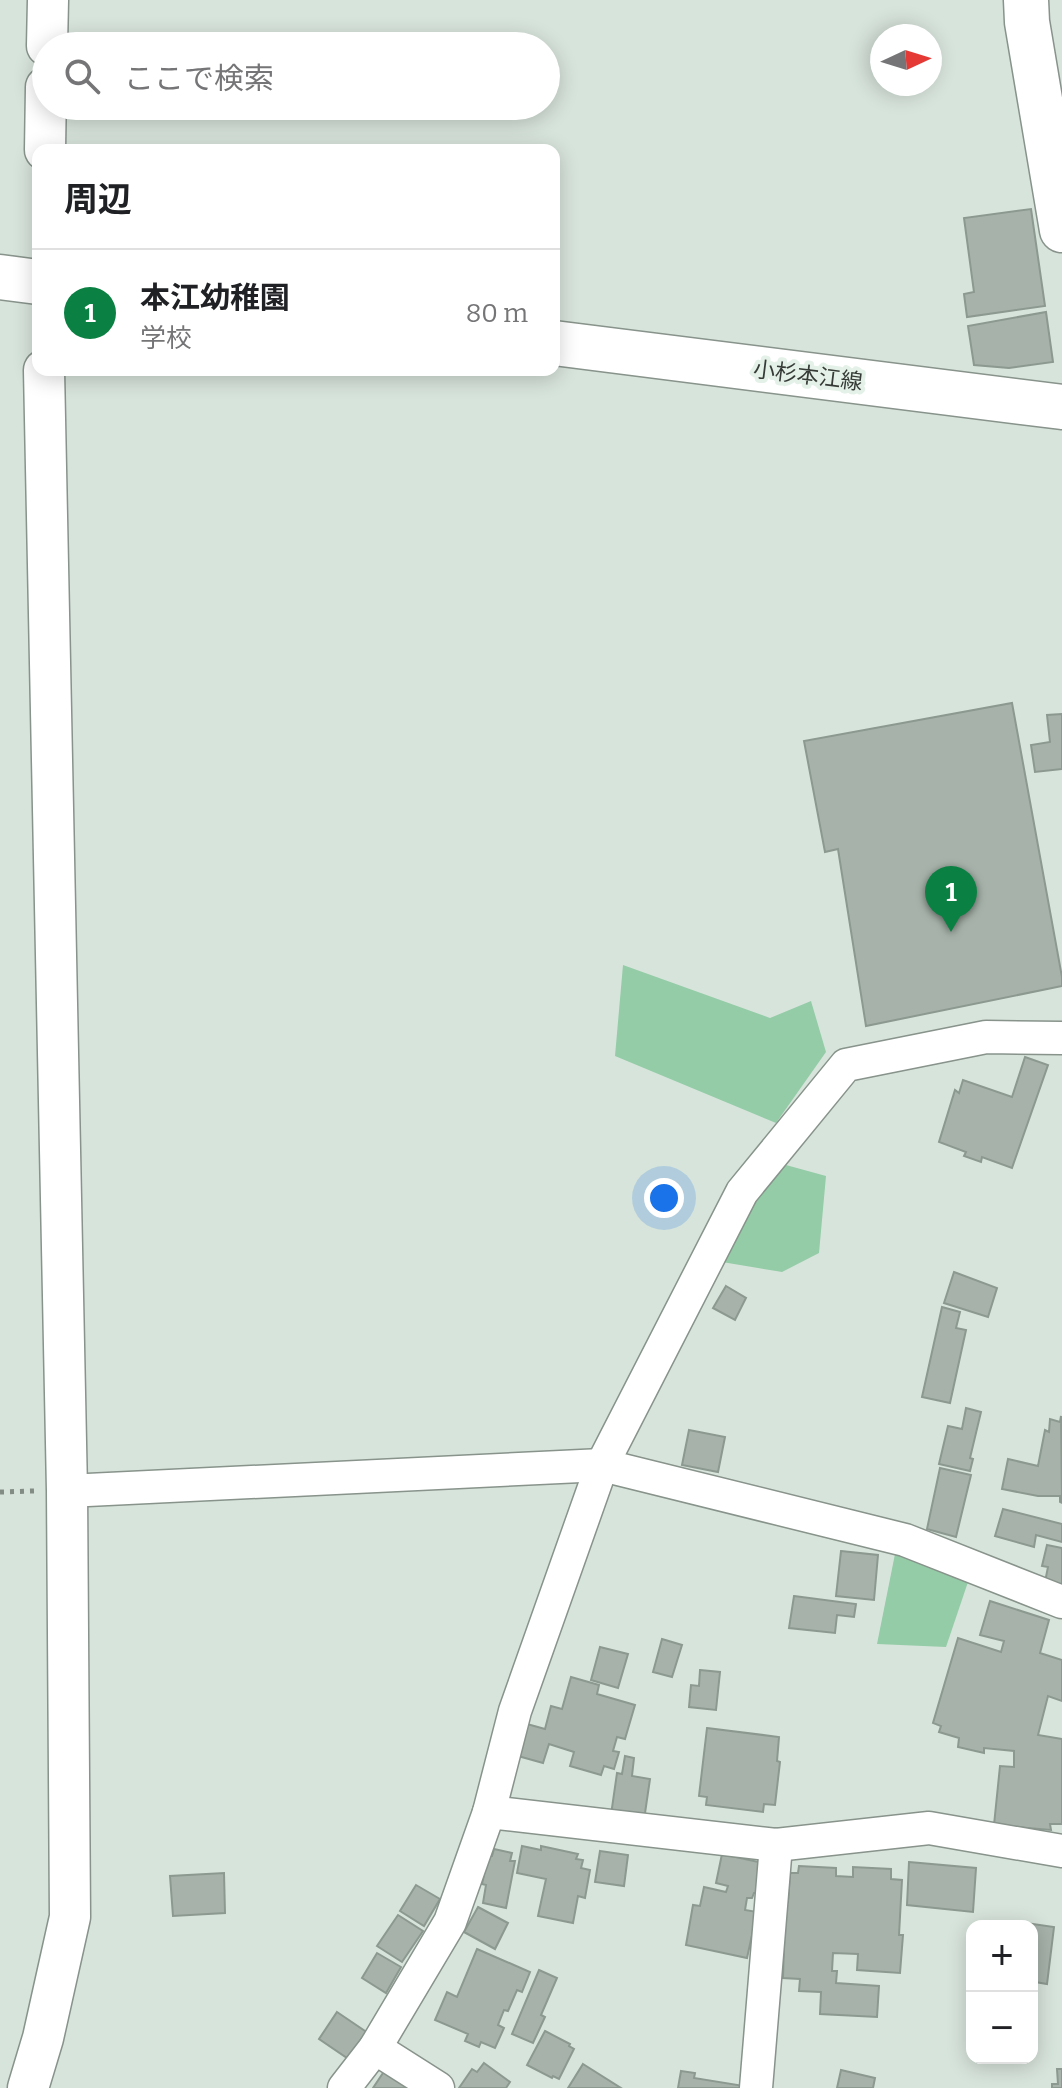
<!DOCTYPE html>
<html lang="ja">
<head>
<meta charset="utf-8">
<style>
  body { margin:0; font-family:Bitter,"Noto Sans JP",serif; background:#f6f6f6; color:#202124 }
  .controls { position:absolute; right:24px; bottom:24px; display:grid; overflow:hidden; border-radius:16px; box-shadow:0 4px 20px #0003 }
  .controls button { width:72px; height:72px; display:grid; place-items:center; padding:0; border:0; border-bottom:2px solid #e0e0e0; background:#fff; color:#202124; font:40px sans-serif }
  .compass { position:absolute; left:870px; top:24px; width:72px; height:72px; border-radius:50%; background:#fff; box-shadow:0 4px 20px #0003; rotate:86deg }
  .you { position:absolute; left:664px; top:1198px; width:28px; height:28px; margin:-20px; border:6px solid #fff; border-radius:50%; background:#1a73e8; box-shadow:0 0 0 12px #1a73e833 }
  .badge { display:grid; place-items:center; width:52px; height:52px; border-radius:50%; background:#0b8043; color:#fff; font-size:26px; font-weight:700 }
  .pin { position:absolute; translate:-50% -66px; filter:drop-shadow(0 2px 4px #0008) }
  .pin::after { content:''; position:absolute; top:42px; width:28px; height:24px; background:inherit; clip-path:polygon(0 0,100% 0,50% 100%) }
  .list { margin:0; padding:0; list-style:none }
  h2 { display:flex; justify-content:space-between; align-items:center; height:104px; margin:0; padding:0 32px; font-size:34px }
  h2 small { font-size:26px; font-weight:400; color:#757577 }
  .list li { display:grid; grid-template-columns:52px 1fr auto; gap:24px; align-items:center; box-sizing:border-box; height:128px; padding:0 32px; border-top:2px solid #e0e0e0 }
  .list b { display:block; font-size:30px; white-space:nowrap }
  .list p { margin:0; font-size:26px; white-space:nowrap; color:#757577 }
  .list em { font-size:26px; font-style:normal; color:#757577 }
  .icon { flex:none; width:44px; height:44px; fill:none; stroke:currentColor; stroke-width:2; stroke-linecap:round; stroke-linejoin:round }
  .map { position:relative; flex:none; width:1062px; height:2088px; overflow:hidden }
  .search { position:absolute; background:#fff; box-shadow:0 4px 20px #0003; left:32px; top:32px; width:528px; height:88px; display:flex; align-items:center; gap:20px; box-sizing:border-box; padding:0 28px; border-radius:44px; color:#757577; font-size:30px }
  .panel { position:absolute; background:#fff; box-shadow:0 4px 20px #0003; left:32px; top:144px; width:528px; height:232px; border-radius:16px }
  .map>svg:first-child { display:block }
  .green { fill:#94cca7 }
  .building { fill:#a7b3aa; stroke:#8c9990; stroke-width:2 }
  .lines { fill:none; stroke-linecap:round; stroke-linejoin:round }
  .minor-casing { stroke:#87938b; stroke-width:35 }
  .tertiary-casing { stroke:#87938b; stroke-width:43 }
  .secondary-casing { stroke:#87938b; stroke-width:47 }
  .path { stroke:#838b85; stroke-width:5; stroke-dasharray:4 6; stroke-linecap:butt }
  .minor { stroke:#fff; stroke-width:32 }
  .tertiary { stroke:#fff; stroke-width:40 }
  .secondary { stroke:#fff; stroke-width:44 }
  .labels { text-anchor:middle; stroke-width:8; stroke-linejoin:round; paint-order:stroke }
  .street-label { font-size:22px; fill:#363b37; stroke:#e4f1e8 }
</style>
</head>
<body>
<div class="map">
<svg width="1062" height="2088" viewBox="0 0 1062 2088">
  <rect width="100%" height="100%" fill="#d7e4db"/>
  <!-- green -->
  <g class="green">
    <path d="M623 965 770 1018 811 1001 826 1052 776 1123 615 1056Z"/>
    <path d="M775 1162 826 1176 819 1253 782 1272 722 1262Z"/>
    <path d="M896 1549 969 1579 946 1647 877 1644Z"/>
  </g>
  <!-- building -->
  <g class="building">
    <path d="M1031 209 1045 306 967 317 964 294 974 292 964 218Z"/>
    <path d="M1046 312 1053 362 1009 368 974 365 968 326Z"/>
    <path d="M1012 703 1062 977V986L866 1026 838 849 825 852 804 741Z"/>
    <path d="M1062 714V769L1035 772 1031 745 1050 742 1047 715Z"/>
    <path d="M1025 1057 1048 1065 1012 1168 982 1157 981 1162 964 1156 966 1152 939 1142 955 1090 959 1093 963 1080 1012 1097Z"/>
    <path d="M954 1272 997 1288 988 1317 944 1303Z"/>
    <path d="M726 1286 746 1298 735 1320 713 1308Z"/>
    <path d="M942 1307 960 1312 956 1328 966 1330 950 1403 922 1397Z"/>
    <path d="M966 1408 981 1412 970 1458 973 1459 970 1471 939 1464 948 1426 962 1429Z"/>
    <path d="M1061 1416 1062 1503 1060 1502V1496H1038L1002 1489 1008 1459 1038 1466 1045 1430 1049 1432 1050 1419 1060 1422Z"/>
    <path d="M689 1430 725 1437 718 1472 682 1465Z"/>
    <path d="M940 1468 971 1475 956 1537 927 1529Z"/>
    <path d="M1003 1509 1062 1524V1542L1036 1535 1034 1547 995 1536Z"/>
    <path d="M1047 1545 1062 1548V1591L1044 1587 1048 1567 1042 1566Z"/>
    <path d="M841 1551 878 1555 874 1600 836 1596Z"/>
    <path d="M794 1596 856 1604 854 1617 837 1615 835 1633 789 1628Z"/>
    <path d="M990 1601 1049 1620 1040 1653 1062 1660V1701L1048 1696 1038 1735 1062 1739V1824H1050L1051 1830 994 1825 1000 1766 1014 1767V1751L984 1748V1753L958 1747 959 1738 939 1732 941 1726 933 1723 958 1638 1001 1652 1004 1641 980 1635Z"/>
    <path d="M662 1639 682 1645 672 1677 653 1672Z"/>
    <path d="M600 1647 628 1654 618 1688 591 1680Z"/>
    <path d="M700 1670 720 1672 716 1710 689 1707 691 1685 699 1686Z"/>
    <path d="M571 1677 599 1685 597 1694 635 1705 625 1739 617 1737 613 1751 619 1752 614 1769 604 1766 601 1775 570 1766 574 1752 549 1744 543 1763 518 1756 527 1724 545 1729 551 1706 562 1709Z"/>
    <path d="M707 1728 779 1737 777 1761 780 1762 775 1805 764 1804 763 1812 706 1805 707 1797 699 1796Z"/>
    <path d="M625 1756 634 1758 632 1776 650 1779 644 1820 611 1815 617 1773 622 1774Z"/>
    <path d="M522 1846 541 1850V1846L578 1854 576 1859 583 1860 581 1868 590 1870 585 1898 578 1896 573 1923 538 1916 546 1879 517 1873Z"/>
    <path d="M494 1849 512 1853 510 1861H515L506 1908 483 1903 486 1885 482 1884 488 1856H492Z"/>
    <path d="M600 1851 628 1855 624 1886 595 1882Z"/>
    <path d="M722 1854 763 1863 757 1893H754L752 1898H747L745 1910 757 1912 747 1958 686 1945 693 1905 700 1906 704 1887 726 1892 728 1886 716 1883Z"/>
    <path d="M909 1862 976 1868 973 1912 907 1905Z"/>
    <path d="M799 1866 836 1868V1876L853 1877V1867L891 1869V1879L902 1880 899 1935H903L900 1973 857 1970 858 1954 833 1953 832 1971H837L836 1983 879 1986 877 2017 820 2014 821 1992 799 1991 800 1979 783 1978 784 1944H780L782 1901 788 1902 790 1873H798Z"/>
    <path d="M224 1873 225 1913 173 1916 170 1876Z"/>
    <path d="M416 1885 440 1899 424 1926 400 1911Z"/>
    <path d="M478 1907 508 1923 495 1949 464 1932Z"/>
    <path d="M398 1915 423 1931 402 1962 377 1946Z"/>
    <path d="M1026 1923 1054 1927 1047 1984 1035 1982 1033 1990 1032 1926H1025Z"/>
    <path d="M477 1949 530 1972 522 1992 517 1990 508 2011 504 2010 498 2025 504 2028 495 2048 481 2042 479 2047 465 2041 468 2034 435 2020 447 1992 457 1997Z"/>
    <path d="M377 1953 401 1967 386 1993 362 1978Z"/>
    <path d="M539 1970 557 1978 541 2015 545 2017 533 2043 512 2034Z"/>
    <path d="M337 2012 368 2033 350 2060 319 2039Z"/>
    <path d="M545 2031 570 2044 569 2046 574 2049 559 2079 553 2076 552 2078 527 2065Z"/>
    <path d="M484 2063 510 2082 506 2088H459L472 2069 477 2072Z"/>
    <path d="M583 2064 621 2088H568Z"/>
    <path d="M387 2067 417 2088H373Z"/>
    <path d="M1057 2069H1062V2088H1052V2084H1058Z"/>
    <path d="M841 2070 875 2078 873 2088H837Z"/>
    <path d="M681 2071 695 2073 694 2078 744 2086V2088H678Z"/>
  </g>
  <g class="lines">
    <!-- minor casing -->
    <g class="minor-casing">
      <g id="minor">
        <path d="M67 1491 602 1465 905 1540 1062 1602"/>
        <path d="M489 1812 776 1845 929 1828 1062 1851"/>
        <path d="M375 2048 438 2088"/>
        <path d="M344 2088 375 2048 450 1922 489 1812 515 1711 602 1465 742 1192 846 1065 986 1037 1062 1038"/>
        <path d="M756 2088 776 1845"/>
      </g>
    </g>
    <!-- tertiary casing -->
    <g class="tertiary-casing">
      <g id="tertiary">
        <path d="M47 46 48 0"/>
        <path d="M45 150 46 87"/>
        <path d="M28 2088 43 2038 70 1917 67 1491 44 370"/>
      </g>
    </g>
    <!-- secondary casing -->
    <g class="secondary-casing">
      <g id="secondary">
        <path d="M1026 0 1027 22 1062 230"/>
        <path d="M0 277 38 282"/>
        <path d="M554 343 1062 407"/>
      </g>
    </g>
    <!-- path -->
    <path class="path" d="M0 1492 34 1491"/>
    <!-- minor -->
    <use href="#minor" class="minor"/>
    <!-- tertiary -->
    <use href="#tertiary" class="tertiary"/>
    <!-- secondary -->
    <use href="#secondary" class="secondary"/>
  </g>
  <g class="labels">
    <!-- street labels -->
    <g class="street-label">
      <text transform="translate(808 375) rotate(7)" y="8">小杉本江線</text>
    </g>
  </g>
</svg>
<div class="controls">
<button>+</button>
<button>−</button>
</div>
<svg class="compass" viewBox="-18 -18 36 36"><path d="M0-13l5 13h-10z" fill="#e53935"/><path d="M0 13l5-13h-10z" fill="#757577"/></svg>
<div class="you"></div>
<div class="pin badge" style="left:951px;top:932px">1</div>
<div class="search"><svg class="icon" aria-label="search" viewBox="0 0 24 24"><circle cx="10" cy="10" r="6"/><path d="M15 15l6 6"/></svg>ここで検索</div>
<section class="panel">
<h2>周辺<small></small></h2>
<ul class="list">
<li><span class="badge">1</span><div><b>本江幼稚園</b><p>学校</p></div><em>80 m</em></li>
</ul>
</section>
</div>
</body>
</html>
